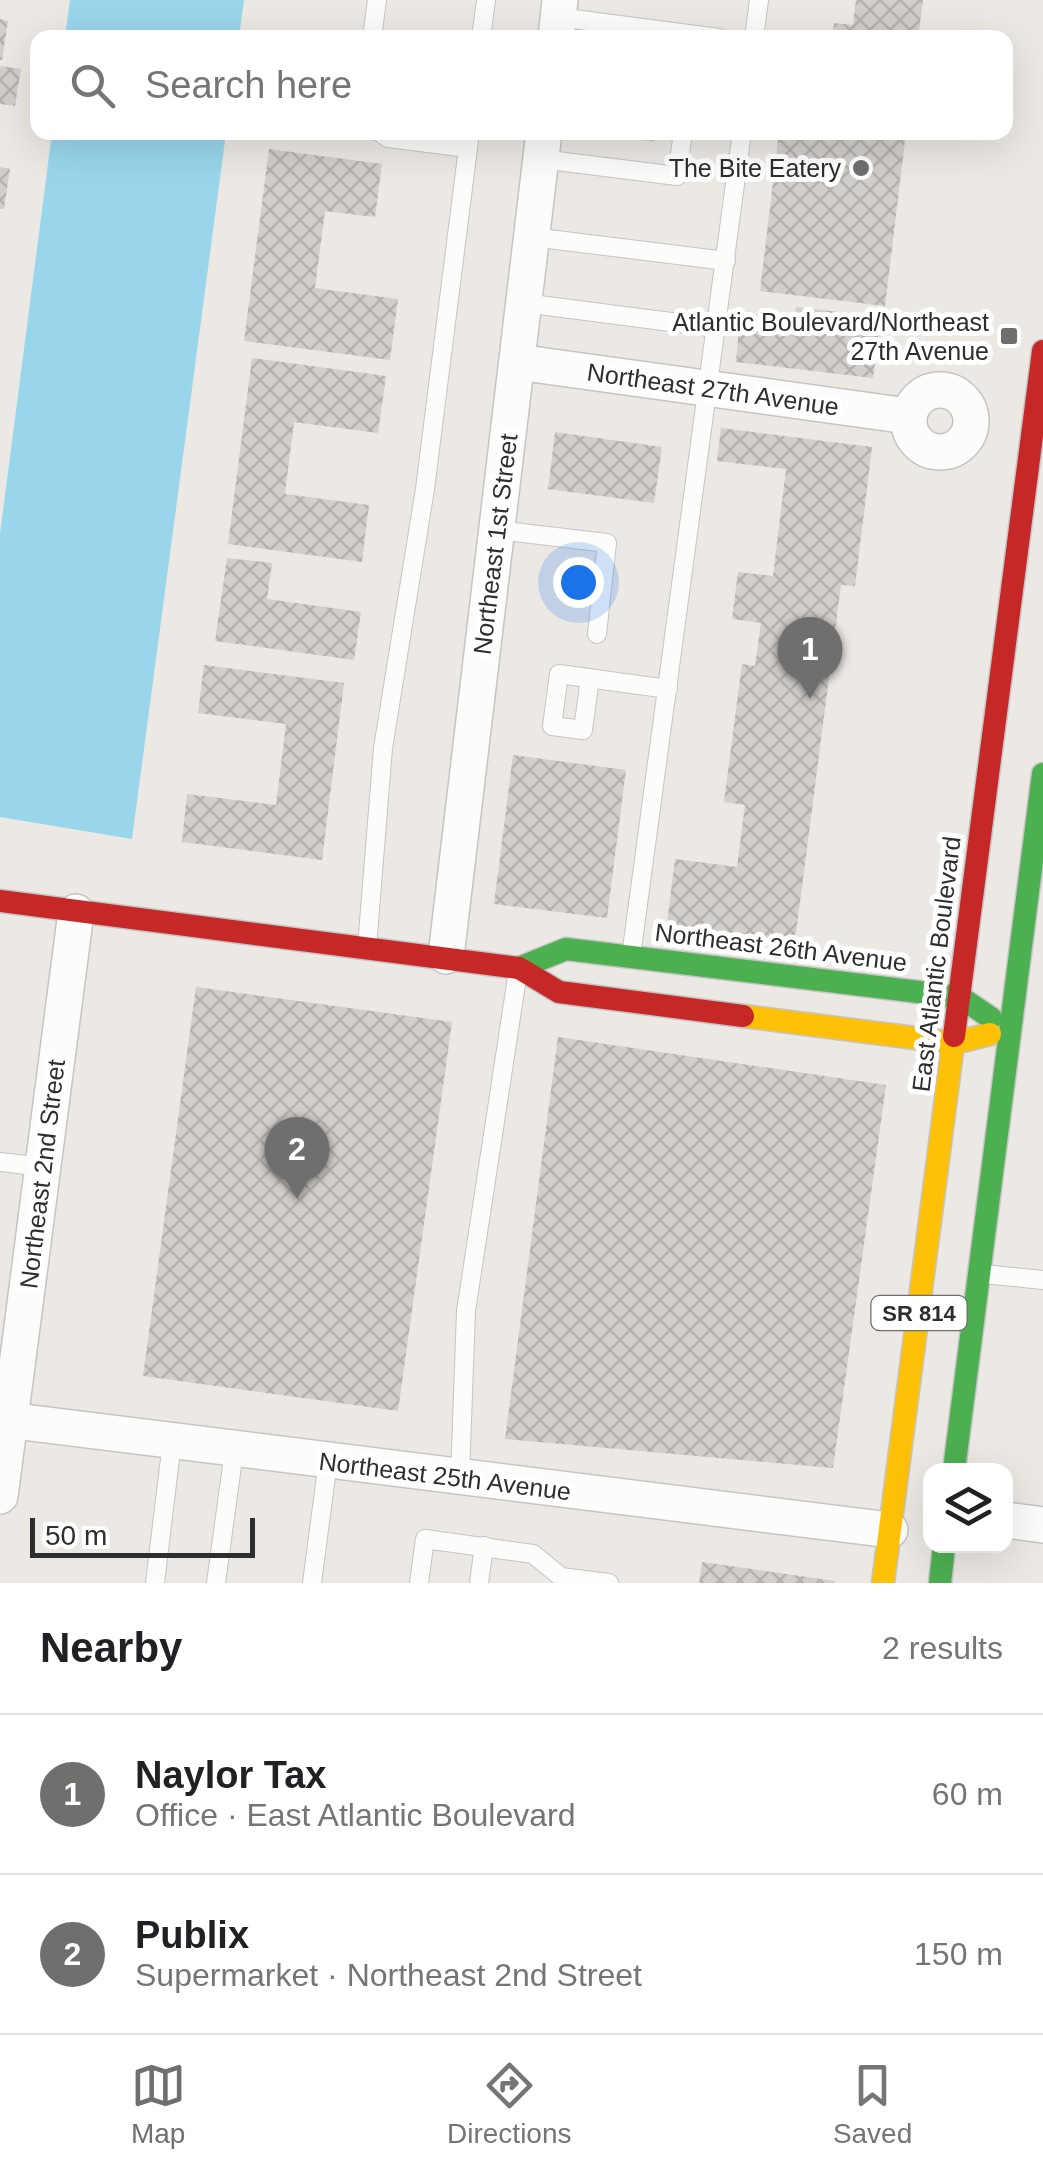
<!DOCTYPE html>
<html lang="en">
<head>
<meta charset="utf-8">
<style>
  body { margin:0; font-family:Arial,sans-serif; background:#f6f6f6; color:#202124 }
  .controls { position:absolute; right:30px; bottom:30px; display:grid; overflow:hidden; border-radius:20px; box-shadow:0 10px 40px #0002 }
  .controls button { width:90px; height:90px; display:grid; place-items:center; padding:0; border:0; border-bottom:2px solid #e0e0e0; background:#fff; color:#202124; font:50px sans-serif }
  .scale { position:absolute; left:30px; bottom:25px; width:225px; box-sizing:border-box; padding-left:10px; border:5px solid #2e2e2e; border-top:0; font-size:28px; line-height:35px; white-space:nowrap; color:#2e2e2e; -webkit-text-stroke:8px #fff; paint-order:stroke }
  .you { position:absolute; left:578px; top:582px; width:35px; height:35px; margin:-25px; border:8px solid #fff; border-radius:50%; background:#1a73e8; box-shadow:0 0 0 15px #1a73e833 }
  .badge { display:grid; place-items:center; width:65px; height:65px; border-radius:50%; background:#706f6e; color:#fff; font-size:32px; font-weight:700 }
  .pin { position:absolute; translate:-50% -82px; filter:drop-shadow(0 2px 5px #0008) }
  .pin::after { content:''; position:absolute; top:52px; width:35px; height:30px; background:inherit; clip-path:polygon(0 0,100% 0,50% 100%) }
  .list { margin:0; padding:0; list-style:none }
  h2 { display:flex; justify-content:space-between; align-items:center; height:130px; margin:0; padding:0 40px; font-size:42px }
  h2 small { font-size:32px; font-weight:400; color:#757577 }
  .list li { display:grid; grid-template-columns:65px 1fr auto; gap:30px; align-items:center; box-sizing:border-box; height:160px; padding:0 40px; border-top:2px solid #e0e0e0 }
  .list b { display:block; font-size:38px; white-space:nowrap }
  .list p { margin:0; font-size:32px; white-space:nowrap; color:#757577 }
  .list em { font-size:32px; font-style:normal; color:#757577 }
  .icon { flex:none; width:55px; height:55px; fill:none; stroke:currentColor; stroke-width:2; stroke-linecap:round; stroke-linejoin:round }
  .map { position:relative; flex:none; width:1043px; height:1583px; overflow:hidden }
  .search { position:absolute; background:#fff; box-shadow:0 10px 40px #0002; left:30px; right:30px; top:30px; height:110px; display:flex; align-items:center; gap:25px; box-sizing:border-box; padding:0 35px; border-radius:20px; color:#757577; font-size:38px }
  .sheet { height:450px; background:#fff }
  nav { display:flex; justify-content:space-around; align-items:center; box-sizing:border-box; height:140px; border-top:2px solid #e0e0e0; background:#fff; font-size:28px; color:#757577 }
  nav a { display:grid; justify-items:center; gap:5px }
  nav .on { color:#706f6e }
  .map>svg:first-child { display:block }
  .water { fill:#99d6ec }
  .building { fill:url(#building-cross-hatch) }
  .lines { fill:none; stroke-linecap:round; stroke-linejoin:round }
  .lane-casing { stroke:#c5c4c5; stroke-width:20 }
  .street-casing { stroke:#c5c4c5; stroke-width:38 }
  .fast-casing { stroke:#c5c4c5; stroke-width:25 }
  .slow-casing { stroke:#c5c4c5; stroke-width:25 }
  .jam-casing { stroke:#c5c4c5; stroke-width:25 }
  .lane { stroke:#fcfcfb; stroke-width:18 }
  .street { stroke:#fcfcfb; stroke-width:35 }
  .fast { stroke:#4caf50; stroke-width:22 }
  .slow { stroke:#ffc107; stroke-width:22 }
  .jam { stroke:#c62828; stroke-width:22 }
  .poi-dot { fill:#706f6e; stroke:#fff; stroke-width:4 }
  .labels { text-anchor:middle; stroke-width:10; stroke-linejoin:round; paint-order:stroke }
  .shield { fill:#fff; stroke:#6d6d6d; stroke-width:2.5 }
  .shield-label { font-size:22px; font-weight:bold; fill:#2e2e2e }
  .poi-label { font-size:25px; fill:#2e2e2e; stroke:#fff; text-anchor:end }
  .street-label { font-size:25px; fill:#2e2e2e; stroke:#fff }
</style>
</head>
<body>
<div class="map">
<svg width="1043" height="1583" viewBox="0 0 1043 1583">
  <defs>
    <pattern id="building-cross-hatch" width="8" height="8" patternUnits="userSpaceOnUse" patternTransform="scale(2.5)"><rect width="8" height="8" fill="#d1cecb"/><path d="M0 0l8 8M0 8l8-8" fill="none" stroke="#b4b1af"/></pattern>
  </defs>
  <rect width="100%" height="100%" fill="#ece8e4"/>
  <!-- water -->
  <g class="water">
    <path d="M70 0H244L239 37H65Z"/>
    <path d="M52 133H226L132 839 0 817V534Z"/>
  </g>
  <!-- building -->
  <g class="building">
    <path d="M856 0H923L918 38H832L834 23 853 25Z"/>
    <path d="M0 19 8 21 2 60H0Z"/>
    <path d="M0 66 21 69 15 106 0 104Z"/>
    <path d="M592 132H655L654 142Z"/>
    <path d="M779 132H906L885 306 760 291Z"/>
    <path d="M269 149 382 164 375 217 325 211 315 288 398 299 390 360 244 341Z"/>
    <path d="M0 167 10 169 4 209H0Z"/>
    <path d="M796 307 881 317 873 378 736 362 739 328 793 334Z"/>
    <path d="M252 358 386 376 378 433 294 422 285 494 369 505 362 562 228 544Z"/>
    <path d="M721 428 872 447 855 586 841 585 796 933 783 946 666 931 675 859 737 867 745 805 724 802 742 664 755 666 761 623 732 619 738 572 773 576 786 469 717 461Z"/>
    <path d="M555 432 662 447 654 503 548 489Z"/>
    <path d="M227 558 272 563 267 599 361 612 354 660 215 641Z"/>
    <path d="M204 665 344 683 322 860 182 842 187 794 276 805 286 724 198 713Z"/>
    <path d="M513 755 626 770 607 918 494 904Z"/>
    <path d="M196 987 452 1022 398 1411 143 1376Z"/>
    <path d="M558 1037 886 1085 833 1468 505 1439Z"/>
    <path d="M702 1562 835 1581V1583H699Z"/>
  </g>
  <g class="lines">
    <!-- lane casing -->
    <g class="lane-casing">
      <g id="lane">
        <path d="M558 17 719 38"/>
        <path d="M372 38 377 0"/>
        <path d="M481 38 486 0"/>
        <path d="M754 38 759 0"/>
        <path d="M379 132 388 138 468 148"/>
        <path d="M541 159 677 176 683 132"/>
        <path d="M532 237 726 261"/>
        <path d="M524 303 717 328"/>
        <path d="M497 530 607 543 597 634"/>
        <path d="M590 678 583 730 552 726 559 674 668 689"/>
        <path d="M367 947 383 748 425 489 470 132"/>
        <path d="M631 956 742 132"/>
        <path d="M0 1162 43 1167"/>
        <path d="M983 1274 1043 1280"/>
        <path d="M460 1477 466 1311 518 971"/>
        <path d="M155 1583 172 1442"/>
        <path d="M216 1583 234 1451"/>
        <path d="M312 1583 328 1461"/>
        <path d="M419 1583 425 1539 533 1554 561 1577 609 1583"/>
        <path d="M479 1583 484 1546"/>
      </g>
    </g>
    <!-- street casing -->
    <g class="street-casing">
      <g id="street">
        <path d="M556 38 560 0"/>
        <path d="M517 362 908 416"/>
        <circle cx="940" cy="421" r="31"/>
        <path d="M446 956 544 132"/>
        <path d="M0 1419 890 1530"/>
        <path d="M0 1496 76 912"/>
        <path d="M1006 1520 1043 1525"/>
      </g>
    </g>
    <!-- fast casing -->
    <g class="fast-casing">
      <g id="fast">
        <path d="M519 968 566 949 960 997 991 1018"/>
        <path d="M954 1470 1043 774"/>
        <path d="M940 1583 944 1546"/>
      </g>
    </g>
    <!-- slow casing -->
    <g class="slow-casing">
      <g id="slow">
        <path d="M743 1016 954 1043 990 1034"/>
        <path d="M883 1583 954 1036"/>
      </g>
    </g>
    <!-- jam casing -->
    <g class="jam-casing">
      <g id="jam">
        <path d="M0 901 519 968 559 992 743 1016"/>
        <path d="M954 1036 1043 351"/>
      </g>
    </g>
    <!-- lane -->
    <use href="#lane" class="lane"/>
    <!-- street -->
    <use href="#street" class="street"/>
    <!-- fast -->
    <use href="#fast" class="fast"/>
    <!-- slow -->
    <use href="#slow" class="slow"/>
    <!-- jam -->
    <use href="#jam" class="jam"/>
  </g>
  <!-- markers -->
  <g class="poi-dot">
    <circle cx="861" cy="168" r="10"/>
    <rect x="999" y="326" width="20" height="20" rx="5"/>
  </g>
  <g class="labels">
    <!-- shield labels -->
    <rect class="shield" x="871.5" y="1296" width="95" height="34" rx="8"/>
    <g class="shield-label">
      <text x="919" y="1321">SR 814</text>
    </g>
    <!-- poi labels -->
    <g class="poi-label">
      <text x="841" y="177">The Bite Eatery</text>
      <text x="989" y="331">Atlantic Boulevard/Northeast<tspan x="989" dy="29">27th Avenue</tspan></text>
    </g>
    <!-- street labels -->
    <g class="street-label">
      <text transform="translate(713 389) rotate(8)" y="9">Northeast 27th Avenue</text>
      <text transform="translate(495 544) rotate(-83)" y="9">Northeast 1st Street</text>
      <text transform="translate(781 947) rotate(7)" y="9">Northeast 26th Avenue</text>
      <text transform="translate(936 964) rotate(-83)" y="9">East Atlantic Boulevard</text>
      <text transform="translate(42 1174) rotate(-83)" y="9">Northeast 2nd Street</text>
      <text transform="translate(445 1476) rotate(7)" y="9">Northeast 25th Avenue</text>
    </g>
  </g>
</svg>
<div class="controls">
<button><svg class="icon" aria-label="layers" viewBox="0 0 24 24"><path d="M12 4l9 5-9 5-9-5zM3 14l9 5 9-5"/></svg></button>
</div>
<div class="scale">50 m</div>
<div class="you"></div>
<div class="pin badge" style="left:810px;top:699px">1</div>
<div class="pin badge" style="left:297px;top:1199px">2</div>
<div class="search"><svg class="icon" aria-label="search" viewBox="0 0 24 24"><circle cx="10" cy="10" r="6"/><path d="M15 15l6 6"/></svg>Search here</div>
</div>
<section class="sheet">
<h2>Nearby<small>2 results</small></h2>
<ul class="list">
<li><span class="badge">1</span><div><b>Naylor Tax</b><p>Office · East Atlantic Boulevard</p></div><em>60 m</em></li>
<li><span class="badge">2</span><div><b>Publix</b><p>Supermarket · Northeast 2nd Street</p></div><em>150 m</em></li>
</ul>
</section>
<nav>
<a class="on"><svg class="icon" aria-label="map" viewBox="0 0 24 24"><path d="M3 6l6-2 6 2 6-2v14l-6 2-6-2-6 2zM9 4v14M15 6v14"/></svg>Map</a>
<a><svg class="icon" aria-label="directions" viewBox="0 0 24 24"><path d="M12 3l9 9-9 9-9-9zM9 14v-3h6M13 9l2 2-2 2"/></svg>Directions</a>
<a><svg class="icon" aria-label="saved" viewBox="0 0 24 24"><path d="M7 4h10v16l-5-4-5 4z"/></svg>Saved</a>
</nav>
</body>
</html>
